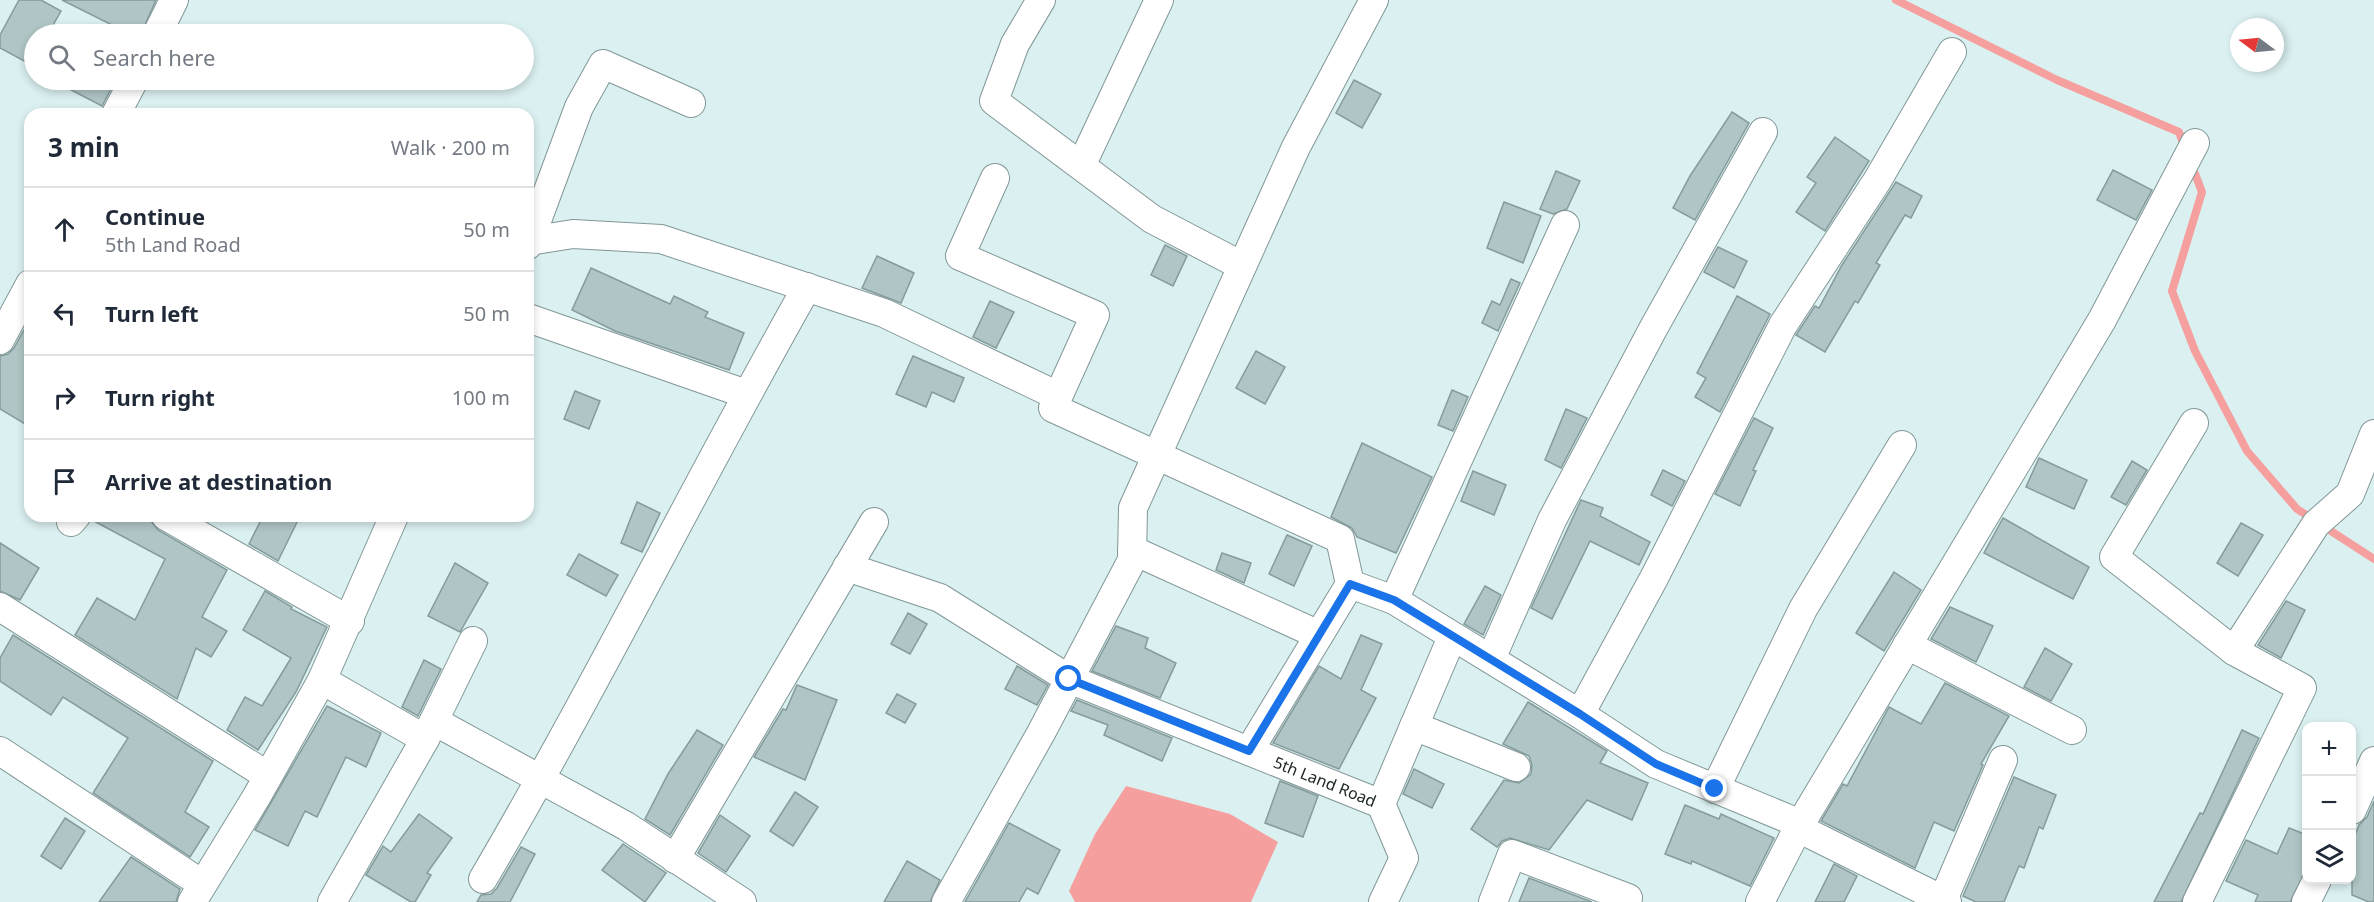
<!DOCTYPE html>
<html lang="en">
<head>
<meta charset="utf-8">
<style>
  body { margin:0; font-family:"Noto Sans",sans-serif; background:#f6f6f7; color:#1f2937 }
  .controls { position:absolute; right:18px; bottom:18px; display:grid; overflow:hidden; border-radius:12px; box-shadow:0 3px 9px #0003 }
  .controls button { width:54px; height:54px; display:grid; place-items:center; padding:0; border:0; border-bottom:2px solid #e0e1e3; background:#fff; color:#1f2937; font:30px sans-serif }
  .compass { position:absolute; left:2230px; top:18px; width:54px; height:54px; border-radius:50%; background:#fff; box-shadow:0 3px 9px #0003; rotate:286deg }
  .stop { position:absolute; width:18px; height:18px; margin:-14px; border:4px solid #1a73e8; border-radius:50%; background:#fff }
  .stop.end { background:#1a73e8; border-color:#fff; box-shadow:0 2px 6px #0008 }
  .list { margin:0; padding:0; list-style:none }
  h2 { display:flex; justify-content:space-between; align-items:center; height:78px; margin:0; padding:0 24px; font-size:26px }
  h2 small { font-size:20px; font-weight:400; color:#747a83 }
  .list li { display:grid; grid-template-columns:39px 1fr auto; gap:18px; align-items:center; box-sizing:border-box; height:84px; padding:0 24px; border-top:2px solid #e0e1e3 }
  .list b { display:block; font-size:22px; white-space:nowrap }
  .list p { margin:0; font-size:20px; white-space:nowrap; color:#747a83 }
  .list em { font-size:20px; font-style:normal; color:#747a83 }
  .icon { flex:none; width:33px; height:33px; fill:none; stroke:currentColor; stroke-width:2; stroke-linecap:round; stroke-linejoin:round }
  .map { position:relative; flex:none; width:2374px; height:902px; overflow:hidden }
  .search { position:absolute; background:#fff; box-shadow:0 3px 9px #0003; left:24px; top:24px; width:510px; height:66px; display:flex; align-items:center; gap:15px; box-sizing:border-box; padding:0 21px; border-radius:33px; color:#747a83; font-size:22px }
  .panel { position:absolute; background:#fff; box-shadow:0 3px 9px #0003; left:24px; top:108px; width:510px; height:414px; border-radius:18px }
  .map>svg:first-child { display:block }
  .water { fill:#f5a09e }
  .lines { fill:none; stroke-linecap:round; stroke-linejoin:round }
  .stream { stroke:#f5a09e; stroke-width:8 }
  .building { fill:#b0c5c5; stroke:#869b9b; stroke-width:1.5 }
  .minor-casing { stroke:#829797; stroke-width:30 }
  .minor { stroke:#fff; stroke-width:28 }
  .route { stroke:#1a73e8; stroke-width:8 }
  .labels { text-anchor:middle; stroke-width:5; stroke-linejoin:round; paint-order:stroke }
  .street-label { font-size:16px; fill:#202828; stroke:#dbf0f1 }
</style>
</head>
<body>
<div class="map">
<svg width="2374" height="902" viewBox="0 0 2374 902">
  <rect width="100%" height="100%" fill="#dbf0f1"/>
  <!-- water -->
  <path class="water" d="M1126 786 1230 814 1278 842 1251 902H1075L1069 891 1095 834Z"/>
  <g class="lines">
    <!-- stream -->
    <g class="stream">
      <path d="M1896 0 2057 80 2179 132 2185 148"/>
      <path d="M2192 166 2202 192 2172 291 2195 351 2247 451 2297 509 2374 559"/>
    </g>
  </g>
  <!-- building -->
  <g class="building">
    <path d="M19 0H41L61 11 48 34 42 31 41 34H34V46L26 62 0 48V35Z"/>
    <path d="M62 0H156L141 34H130Z"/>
    <path d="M52 80H102L113 85 102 106Z"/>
    <path d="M1354 80 1381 94 1362 128 1336 113Z"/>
    <path d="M1732 112 1749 123 1695 220 1673 208 1690 176Z"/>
    <path d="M1835 137 1869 161 1825 231 1796 212 1816 183 1807 177Z"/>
    <path d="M2113 170 2152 190 2136 220 2097 200Z"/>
    <path d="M1556 171 1580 181 1567 209 1553 214 1540 209Z"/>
    <path d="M1896 182 1922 196 1911 218 1905 215 1876 263 1880 265 1858 303 1855 301 1825 352 1796 335 1815 306 1819 308 1842 265Z"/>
    <path d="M1504 202 1541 216 1523 263 1487 248Z"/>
    <path d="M1165 245 1187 256 1173 286 1151 275Z"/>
    <path d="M1718 247 1747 261 1734 288 1704 272Z"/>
    <path d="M877 256 914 273 901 303 862 288Z"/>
    <path d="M591 268 670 304 674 296 708 312 705 317 744 333 729 370 615 331 572 310Z"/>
    <path d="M1511 279 1520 283 1498 331 1482 323 1492 301 1500 305Z"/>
    <path d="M1737 296 1770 314 1720 412 1695 397 1706 378 1697 373Z"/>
    <path d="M990 301 1014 312 996 348 973 337Z"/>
    <path d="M30 319V427L0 409V356L8 354 14 348Z"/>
    <path d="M1256 351 1285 367 1265 404 1236 388Z"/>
    <path d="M913 356 964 378 954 402 932 392 926 407 896 394Z"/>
    <path d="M1452 390 1468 397 1453 431 1438 425Z"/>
    <path d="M575 391 600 401 589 429 564 419Z"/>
    <path d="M1566 409 1587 418 1561 468 1545 460Z"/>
    <path d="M1754 418 1773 428 1753 470 1756 471 1740 506 1715 494Z"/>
    <path d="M1362 443 1432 477 1396 553 1357 537 1352 528 1331 517Z"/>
    <path d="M2039 458 2087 480 2074 509 2026 487Z"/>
    <path d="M2132 461 2147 470 2126 505 2111 497Z"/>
    <path d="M1663 470 1685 481 1672 506 1651 495Z"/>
    <path d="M1473 471 1506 485 1494 515 1461 501Z"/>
    <path d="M1581 500 1603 508 1600 516 1650 542 1639 565 1590 541 1552 619 1531 608Z"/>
    <path d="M637 502 660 513 642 552 621 543Z"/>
    <path d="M92 516H147L158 530 227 570 202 617 227 631 211 657 196 648 177 699 75 635 97 598 135 620 165 559 92 520Z"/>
    <path d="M263 516H300L278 561 249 544Z"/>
    <path d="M2003 518 2089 567 2073 599 1984 553Z"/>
    <path d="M2241 523 2263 535 2238 576 2217 563Z"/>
    <path d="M1287 535 1312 546 1294 586 1269 574Z"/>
    <path d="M0 543 39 568 20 600 0 591Z"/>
    <path d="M1222 553 1251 563 1244 583 1216 570Z"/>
    <path d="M579 554 618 575 606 596 567 575Z"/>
    <path d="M455 563 488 583 460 632 428 616Z"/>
    <path d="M1894 572 1921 590 1884 651 1856 633Z"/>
    <path d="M1485 586 1501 595 1483 635 1464 624Z"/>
    <path d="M265 591 292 607 291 609 327 627 296 692 258 750 227 730 245 697 262 706 291 658 243 630Z"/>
    <path d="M2286 601 2305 610 2281 658 2258 645Z"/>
    <path d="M1950 607 1993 626 1976 662 1931 639Z"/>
    <path d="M908 613 927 624 910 654 891 644Z"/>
    <path d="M1116 626 1148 638 1145 648 1176 663 1160 698 1092 671Z"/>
    <path d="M13 635 213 761 185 812 209 827 190 857 93 793 128 738 63 697 51 715 0 681V658Z"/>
    <path d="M1361 635 1382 644 1361 690 1376 698 1339 769 1273 743 1319 666 1341 679Z"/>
    <path d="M2045 648 2072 664 2051 701 2024 687Z"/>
    <path d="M424 660 441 669 418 716 402 707Z"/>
    <path d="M1017 666 1048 685 1037 705 1005 689Z"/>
    <path d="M1945 683 2009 716 1981 764 1983 765 1954 831 1934 822 1915 868 1821 821 1843 784 1847 786 1889 707 1921 724Z"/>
    <path d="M797 685 837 700 805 780 754 757 783 709 786 710Z"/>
    <path d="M897 694 916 704 905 723 886 713Z"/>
    <path d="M1077 700 1172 738 1162 761 1104 735 1108 725 1071 711Z"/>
    <path d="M1528 702 1607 751 1600 763 1648 783 1632 820 1587 800 1549 850 1510 838 1502 841 1497 847 1471 829 1504 780 1519 783 1531 774 1532 765 1529 756 1503 744Z"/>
    <path d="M327 706 381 733 366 767 346 757 317 817 305 811 288 846 255 830Z"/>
    <path d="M697 730 723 745 670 835 645 819 668 774Z"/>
    <path d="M2242 730 2259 738 2181 902H2154L2200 813 2203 814Z"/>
    <path d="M1414 769 1444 784 1432 808 1403 794Z"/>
    <path d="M2014 777 2056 795 2043 829 2039 827 2024 868 2019 866 2004 902H1976L1963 896Z"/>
    <path d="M1280 781 1318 796 1303 837 1265 823Z"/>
    <path d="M795 792 818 807 793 846 770 831Z"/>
    <path d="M2374 801V902H2369L2352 895V843L2359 825 2367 817Z"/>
    <path d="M1685 805 1719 819 1721 814 1774 838 1750 886 1692 861 1691 864 1665 854Z"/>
    <path d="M419 814 452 838 427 873 431 875 415 902H411L366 875 383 846 391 852Z"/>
    <path d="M720 815 750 836 726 872 698 853Z"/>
    <path d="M65 818 85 831 61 869 41 856Z"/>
    <path d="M1009 823 1060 850 1038 894 1027 888 1019 902H965Z"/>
    <path d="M2289 828 2307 835V868L2290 902H2255L2258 895 2226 881 2246 840 2277 854Z"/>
    <path d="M623 844 666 873 645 902 602 870Z"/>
    <path d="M521 847 535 854 510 902H477L481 895 491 894 497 888Z"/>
    <path d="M131 857 180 889 176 902H99Z"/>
    <path d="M907 861 940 880 930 902H884Z"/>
    <path d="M1834 864 1857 876 1844 902H1815Z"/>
    <path d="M1529 878 1592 902H1519Z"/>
  </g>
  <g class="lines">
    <!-- minor casing -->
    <g class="minor-casing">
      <g id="minor">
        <path d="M1041 0 1015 44 994 101 1152 219 1242 266"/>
        <path d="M157 34 174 0"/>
        <path d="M116 114 134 80"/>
        <path d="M1081 166 1159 0"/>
        <path d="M995 178 960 256 1095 315 1053 408 1340 539 1350 584 1249 751"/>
        <path d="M529 241 573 234 661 239 884 313 1058 396"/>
        <path d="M528 245 579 107 603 64 691 103"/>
        <path d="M528 318 746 394"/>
        <path d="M0 340 30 284"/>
        <path d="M2194 423 2114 557 2234 651 2302 688 2197 902"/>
        <path d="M166 516 350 621"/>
        <path d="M71 522 76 516"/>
        <path d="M1132 550 1319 635"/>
        <path id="s1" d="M847 567 940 598 1069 679 1381 804 1404 858 1383 902"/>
        <path d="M1350 584 1394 600 1580 714 1656 764 1791 820 1798 828 1947 902"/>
        <path d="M1394 600 1565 225"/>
        <path d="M0 607 268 776"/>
        <path d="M1907 645 2072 730"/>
        <path d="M2234 651 2316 524 2350 494 2374 434"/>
        <path d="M1491 659 1552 520 1653 329 1763 132"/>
        <path d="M322 680 425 739"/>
        <path d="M1580 714 1654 578 1783 325 1877 181 1952 52"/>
        <path d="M434 721 626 826 742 902"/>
        <path d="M1414 726 1516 767"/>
        <path d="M0 751 202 884"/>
        <path d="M1715 789 1803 609 1902 445"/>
        <path d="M1381 804 1452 637"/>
        <path d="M2352 810 2374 761"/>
        <path d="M675 859 874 522"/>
        <path d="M483 879C597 685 696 483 807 287"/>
        <path d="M1943 900 2003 760"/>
        <path d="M192 902 257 796 322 680 394 516"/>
        <path d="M332 902 425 739 473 641"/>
        <path d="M946 902 1041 733 1132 560 1133 508 1296 147 1374 0"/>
        <path d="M1493 902 1512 854 1628 898 1626 902"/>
        <path d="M1760 902 1798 828 2102 320 2195 143"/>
        <path d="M2306 902 2317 880"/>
      </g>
    </g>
    <!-- minor -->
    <use href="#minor" class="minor"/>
  </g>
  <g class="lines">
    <!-- route -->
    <path class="route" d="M1069 679 1249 751 1350 584 1394 600 1580 714 1656 764 1715 789"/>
  </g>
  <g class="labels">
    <!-- street labels -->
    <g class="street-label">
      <text dy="6" stroke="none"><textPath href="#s1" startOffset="526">5th Land Road</textPath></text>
    </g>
  </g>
</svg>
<div class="controls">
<button>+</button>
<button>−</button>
<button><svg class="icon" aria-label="layers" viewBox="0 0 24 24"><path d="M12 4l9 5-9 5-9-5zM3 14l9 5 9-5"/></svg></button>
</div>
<svg class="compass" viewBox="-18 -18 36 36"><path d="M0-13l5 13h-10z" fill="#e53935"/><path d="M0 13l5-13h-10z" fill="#747a83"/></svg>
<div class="stop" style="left:1069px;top:679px"></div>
<div class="stop end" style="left:1715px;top:789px"></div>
<div class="search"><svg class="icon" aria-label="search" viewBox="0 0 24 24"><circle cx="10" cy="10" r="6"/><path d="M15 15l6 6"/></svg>Search here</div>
<section class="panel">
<h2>3 min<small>Walk · 200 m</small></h2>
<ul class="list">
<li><svg class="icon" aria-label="ahead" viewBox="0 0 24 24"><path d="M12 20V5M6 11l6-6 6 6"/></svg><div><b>Continue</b><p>5th Land Road</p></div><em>50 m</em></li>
<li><svg class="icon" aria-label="left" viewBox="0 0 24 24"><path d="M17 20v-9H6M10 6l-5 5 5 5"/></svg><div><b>Turn left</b></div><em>50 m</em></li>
<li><svg class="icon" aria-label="right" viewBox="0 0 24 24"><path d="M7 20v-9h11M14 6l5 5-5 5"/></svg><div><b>Turn right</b></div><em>100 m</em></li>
<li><svg class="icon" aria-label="arrive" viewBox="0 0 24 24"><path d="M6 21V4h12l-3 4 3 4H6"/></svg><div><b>Arrive at destination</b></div></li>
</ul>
</section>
</div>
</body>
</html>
